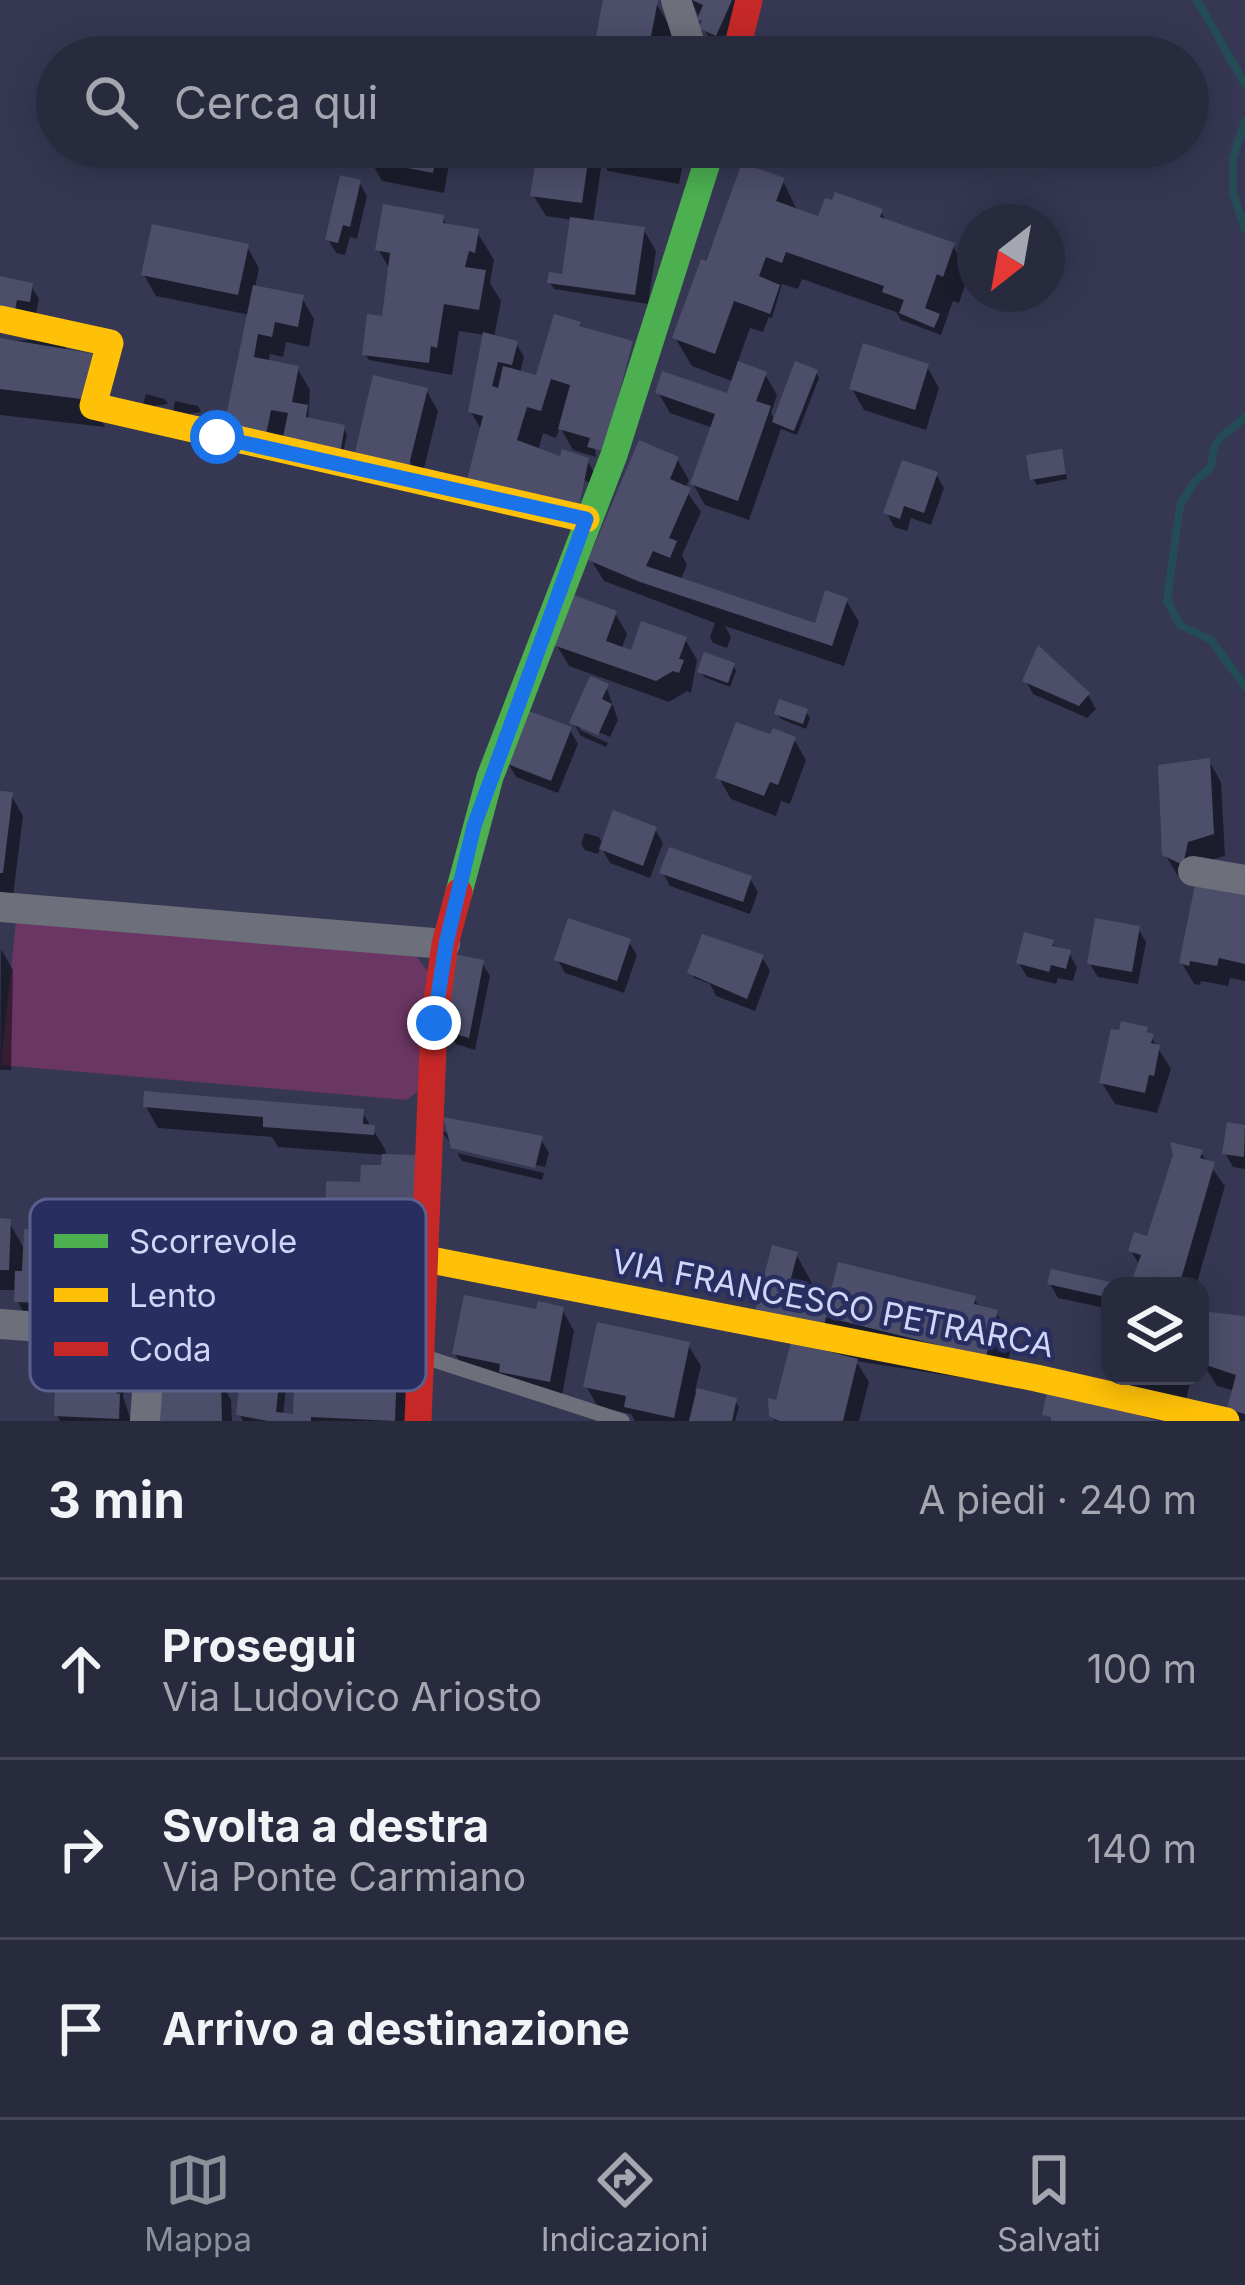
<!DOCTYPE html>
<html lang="it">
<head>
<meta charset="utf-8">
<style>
  body { margin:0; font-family:Inter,sans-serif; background:#303245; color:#f1f3f6 }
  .controls { position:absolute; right:36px; bottom:36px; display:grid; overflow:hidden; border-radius:24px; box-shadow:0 6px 30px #0003 }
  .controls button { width:108px; height:108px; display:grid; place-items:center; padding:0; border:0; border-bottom:3px solid #444658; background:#282a3e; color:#f1f3f6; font:60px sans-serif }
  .compass { position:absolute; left:957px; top:204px; width:108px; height:108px; border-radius:50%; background:#282a3e; box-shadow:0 6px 30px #0003; rotate:211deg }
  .stop { position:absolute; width:36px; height:36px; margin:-27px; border:9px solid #1a73e8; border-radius:50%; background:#fff }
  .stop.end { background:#1a73e8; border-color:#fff; box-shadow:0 3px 12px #0008 }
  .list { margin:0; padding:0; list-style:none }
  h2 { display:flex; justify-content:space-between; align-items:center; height:156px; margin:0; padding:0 48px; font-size:51px }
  h2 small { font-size:39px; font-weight:400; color:#a5a7b0 }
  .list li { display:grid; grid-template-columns:78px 1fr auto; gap:36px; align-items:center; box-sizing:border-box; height:180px; padding:0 48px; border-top:3px solid #444658 }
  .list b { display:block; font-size:45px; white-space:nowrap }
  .list p { margin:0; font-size:39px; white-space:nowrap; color:#a5a7b0 }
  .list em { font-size:39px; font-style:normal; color:#a5a7b0 }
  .icon { flex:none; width:66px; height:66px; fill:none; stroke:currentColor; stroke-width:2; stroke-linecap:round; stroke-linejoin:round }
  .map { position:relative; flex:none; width:1245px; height:1421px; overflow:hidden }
  .search { position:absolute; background:#282a3e; box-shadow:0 6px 30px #0003; left:36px; right:36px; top:36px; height:132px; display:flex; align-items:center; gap:30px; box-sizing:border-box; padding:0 42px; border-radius:66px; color:#a5a7b0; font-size:45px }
  .sheet { height:696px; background:#282a3e }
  nav { display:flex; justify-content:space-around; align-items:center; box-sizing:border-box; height:168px; border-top:3px solid #444658; background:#282a3e; font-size:33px; color:#a5a7b0 }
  nav a { display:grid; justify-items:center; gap:6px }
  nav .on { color:#8c9099 }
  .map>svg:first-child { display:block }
  .green { fill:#6a3663 }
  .shadow { fill:#0007 }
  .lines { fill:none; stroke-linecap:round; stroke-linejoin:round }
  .stream { stroke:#234c58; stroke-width:8 }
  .building { fill:#4d4e6a }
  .lane { stroke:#6d6f7b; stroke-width:15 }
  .street { stroke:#6d6f7b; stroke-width:30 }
  .fast { stroke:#4caf50; stroke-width:27 }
  .slow { stroke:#ffc107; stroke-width:27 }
  .jam { stroke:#c62828; stroke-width:27 }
  .route { stroke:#1a73e8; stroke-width:15 }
  .labels { text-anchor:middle; stroke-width:9; stroke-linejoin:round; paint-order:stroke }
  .street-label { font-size:33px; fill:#cfd6f6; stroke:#292e60 }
  .key { fill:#292e60; stroke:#5b608d; stroke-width:3 }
  .key-label { font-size:33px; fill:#cfd6f6 }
</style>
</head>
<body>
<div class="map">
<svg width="1245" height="1421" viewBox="0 0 1245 1421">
  <rect width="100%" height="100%" fill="#363853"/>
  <!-- green -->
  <path class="green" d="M16 921 416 956 429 973 422 1089 406 1100 1 1065Z"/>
  <!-- shadow -->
  <g class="shadow">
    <path d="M606 0 656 3 673 31 668 57H595Z"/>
    <path d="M691 0H744L728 55 714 49Z"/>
    <path d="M372 147H452L444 193 382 181 370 160Z"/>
    <path d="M541 147H674L682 168 679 184 608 171 602 161 593 223 643 229 656 251 648 304 554 289 550 283 565 277 573 220 546 216 533 195Z"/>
    <path d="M743 166 783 181 798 212 820 220 881 212 887 223 953 246 969 274 959 303 953 301 941 335 901 320 896 312 802 279 798 289 782 284 772 318 769 317 763 332 750 328 737 364 765 374 777 395 771 413 775 421 816 372 819 378 797 435 781 429 749 520 705 505 693 484 713 428 670 413 658 392 729 397 734 382 692 366 675 338Z"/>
    <path d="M359 182 367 196 357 239 350 237 345 255 336 253 328 239Z"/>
    <path d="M442 217 448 227 477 232 494 260 490 283 501 301 494 338 516 343 524 357 520 373 539 378 579 324 596 457 573 450 560 427 556 438 543 433 538 451 562 459 587 460 603 489 482 431 471 412 485 335 459 331 452 375 369 360 365 354 384 326 391 271 378 249Z"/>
    <path d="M247 247 259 268 255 288 302 298 314 319 309 347 286 342 283 357 270 354 268 363 297 368 310 390 308 421 343 428 347 434 342 458 239 452 250 315 156 296 144 275Z"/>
    <path d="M0 279 31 286 39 299 36 314 22 322Z"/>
    <path d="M61 339 105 427 0 415V341Z"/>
    <path d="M927 367 939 388 926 430 864 410 852 389Z"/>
    <path d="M375 378 426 390 438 411 420 485Z"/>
    <path d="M146 394 165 399 168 404 142 408Z"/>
    <path d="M175 401 198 406 201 412 172 417Z"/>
    <path d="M1063 458 1067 479 1037 485 1033 479Z"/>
    <path d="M677 459 689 480 685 489 701 512 682 555 687 565 680 581 817 626 846 600 859 622 844 666 725 626 731 637 727 648 713 643 710 637 715 623 604 581 591 560Z"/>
    <path d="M936 474 944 488 931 525 911 518 907 531 894 527 887 513Z"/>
    <path d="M615 613 627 634 621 650 633 654 685 639 697 660 691 693 687 691 669 702 569 666 556 644Z"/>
    <path d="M733 665 736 671 730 687 704 677 701 672Z"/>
    <path d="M1026 681 1088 695 1096 709 1087 718 1033 694Z"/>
    <path d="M606 686 618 720 610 737 580 724V730L608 743 606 747 581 736 573 722Z"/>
    <path d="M806 712 810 718 806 729 781 719 777 714Z"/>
    <path d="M570 730 578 744 558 793 516 777 508 763Z"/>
    <path d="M772 738 794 739 806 760 790 804 781 801 776 816 731 799 719 778Z"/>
    <path d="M1209 761 1221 782 1225 856 1199 863 1194 884 1178 876 1165 854Z"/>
    <path d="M0 794 11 795 23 816 13 897 0 895Z"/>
    <path d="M655 829 663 843 650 878 610 863 601 847 598 854 585 850 581 844 585 833 599 837 603 845Z"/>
    <path d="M663 873 750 879 758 892 750 914 670 886Z"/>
    <path d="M1245 898V981L1230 978 1228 986 1201 981 1200 985 1194 984 1182 963Z"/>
    <path d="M1138 928 1146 942 1138 984 1098 977 1090 964Z"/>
    <path d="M629 942 637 955 624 993 565 973 557 959Z"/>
    <path d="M1052 942 1056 950 1069 953 1077 967 1073 981 1058 978 1056 984 1027 977 1019 963Z"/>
    <path d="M1 949 13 970 11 1070H0Z"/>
    <path d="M762 957 770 971 755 1011 716 996 710 984 694 978 691 972Z"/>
    <path d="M482 963 490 976 475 1050 456 1044 448 1030Z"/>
    <path d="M1146 1029 1171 1069 1157 1113 1115 1104 1102 1083Z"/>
    <path d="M146 1107 362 1112 385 1149 429 1372H397L407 1389 406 1421H296L334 1371 318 1342 319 1299H300L283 1270 328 1248 363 1185 384 1168 385 1155 278 1147 272 1137 158 1128Z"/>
    <path d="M1229 1125 1245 1128V1169L1233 1167 1225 1153Z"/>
    <path d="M442 1132 541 1139 549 1153 545 1167 454 1148Z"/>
    <path d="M457 1153 544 1173 542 1180 462 1161Z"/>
    <path d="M1201 1153 1225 1186 1196 1286H1133L1140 1266 1131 1251 1149 1240Z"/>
    <path d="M116 1209 226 1214 238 1235 237 1255 199 1253 213 1277 210 1325 124 1321 113 1301 112 1325 30 1323 17 1301 18 1290H0V1221L9 1222 26 1252 97 1235 114 1264Z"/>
    <path d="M796 1254 812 1283 808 1301 830 1306 974 1299 980 1308 996 1312 1013 1341 1002 1384 856 1361 869 1382 859 1421H775L772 1415 794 1345 774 1340Z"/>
    <path d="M1053 1272 1113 1286 1110 1309 1058 1298 1050 1284Z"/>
    <path d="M562 1309 574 1331 561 1401 468 1375 455 1354 539 1313Z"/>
    <path d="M1245 1320V1421H1237L1235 1391 1217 1386 1200 1358V1350Z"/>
    <path d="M688 1345 701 1366 695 1391 735 1401 739 1407 735 1421H692L690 1417 689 1421H635L631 1414 598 1407 586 1386Z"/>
    <path d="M1110 1350V1376H1187L1190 1382 1185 1406 1118 1393 1106 1372Z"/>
    <path d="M115 1361 127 1382 123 1396 131 1421H60L57 1415 58 1390H47L43 1384 79 1366Z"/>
    <path d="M279 1366 287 1379 283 1416 293 1421H243L239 1414Z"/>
    <path d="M201 1369 206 1378H219L231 1400 232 1421H161Z"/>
  </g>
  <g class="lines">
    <!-- stream -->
    <g class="stream">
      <path d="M1197 0 1245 84"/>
      <path d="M1245 121 1233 159V193L1245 229"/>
      <path d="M1245 417C1224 438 1214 432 1211 467L1195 481 1180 505 1167 601 1180 625 1211 640 1245 686"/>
    </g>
  </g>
  <!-- building -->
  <g class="building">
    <path d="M603 0H658L647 57H592Z"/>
    <path d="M692 0H732L716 36 698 28 702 21 697 19 703 5Z"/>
    <path d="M369 147H438L433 173 367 160Z"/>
    <path d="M538 147H590L582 203 530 196Z"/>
    <path d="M742 163 785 178 776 201 818 216 825 198 832 200 835 192 883 209 880 217 955 243 943 277 937 274 925 308 940 314 934 328 899 313 904 300 882 292 884 286 786 252 782 263 766 257 759 276 780 285 770 314 734 301 715 354 672 338 701 259 706 261Z"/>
    <path d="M340 175 361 180 350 227 343 225 338 243 325 240Z"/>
    <path d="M383 204 444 215 443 223 479 229 475 253 469 251 465 267 486 270 479 310 444 304 437 348 431 346 429 363 362 355 367 314 382 316 390 253 375 250Z"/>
    <path d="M570 217 645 227 635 295 547 283 549 272 562 274Z"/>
    <path d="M152 224 249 244 238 295 141 275Z"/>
    <path d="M0 276 33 283 30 302 17 300 15 310 0 307Z"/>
    <path d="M253 285 304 295 298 327 275 322 272 337 258 334 254 357 299 366 292 402 308 405 306 417 345 425 340 454 282 442 288 413 271 410 265 440 223 431Z"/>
    <path d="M554 314 581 322 579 326 633 341 604 451 587 447 590 438 558 429 570 385 551 379 541 411 527 407 517 440 560 456 562 449 589 458 579 507 467 480 483 416 468 412 483 332 518 341 512 365 498 362 492 386 498 388 503 366 536 375Z"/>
    <path d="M0 338 95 354 90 400 0 389Z"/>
    <path d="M863 343 929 364 915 410 849 389Z"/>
    <path d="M738 361 767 372 756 401 771 406 738 501 690 484 715 414 655 393 662 371 727 393Z"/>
    <path d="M795 361 818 370 794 431 772 422Z"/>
    <path d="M373 375 428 388 409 465 355 452Z"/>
    <path d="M639 440 679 457 670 479 691 488 669 538 677 541 670 558 653 551 646 566 815 623 825 590 848 598 832 646 640 582 588 560Z"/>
    <path d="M1062 449 1066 474 1030 480 1026 455Z"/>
    <path d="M902 460 938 472 924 513 904 506 900 519 883 513Z"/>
    <path d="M571 594 617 611 606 641 631 650 641 621 687 637 679 659 684 660 679 673 673 671 656 681 553 645Z"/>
    <path d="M1038 645 1090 693 1079 706 1022 681Z"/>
    <path d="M704 652 735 663 728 683 697 672Z"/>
    <path d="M590 676 609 684 602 699 612 704 598 735 569 723Z"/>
    <path d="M779 699 808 709 803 724 774 714Z"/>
    <path d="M526 710 572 727 551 781 505 763Z"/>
    <path d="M736 722 770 734 773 728 796 737 778 785 770 782 764 796 715 778Z"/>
    <path d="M1210 758 1214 834 1188 842 1183 865 1162 855 1158 765Z"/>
    <path d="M0 791 13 792 3 873H0Z"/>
    <path d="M613 810 657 827 643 866 599 849Z"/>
    <path d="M669 847 752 876 743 902 659 873Z"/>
    <path d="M1195 885 1245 895V964L1219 958 1217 966 1190 961 1189 966 1179 963Z"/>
    <path d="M568 918 631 939 617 981 554 960Z"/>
    <path d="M1095 918 1140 926 1132 972 1087 964Z"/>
    <path d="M1024 932 1054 940 1052 946 1071 950 1066 969 1051 965 1049 972 1016 963Z"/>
    <path d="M702 934 764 955 747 999 687 973Z"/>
    <path d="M448 953 484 960 469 1038 445 1031Z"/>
    <path d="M1121 1021 1148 1027 1147 1032 1154 1034 1151 1043 1160 1045 1154 1076 1149 1075 1145 1093 1099 1083 1111 1029 1119 1030Z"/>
    <path d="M144 1091 364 1109 363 1124 375 1125 374 1135 263 1127V1117L143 1107Z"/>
    <path d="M443 1117 543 1136 535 1168 451 1148Z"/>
    <path d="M1227 1122 1245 1125 1244 1157 1222 1154Z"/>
    <path d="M1170 1142 1203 1150 1200 1158 1215 1162 1179 1286H1130L1141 1255 1128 1251 1134 1232 1147 1236 1173 1155Z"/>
    <path d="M382 1154 418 1155 414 1345 315 1343 316 1272 280 1271 281 1244 325 1245 326 1181 360 1182 361 1165H381Z"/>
    <path d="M0 1218 11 1219 9 1270H0Z"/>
    <path d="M24 1229 99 1232 97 1271H103L101 1305 14 1302 15 1271H22Z"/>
    <path d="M772 1245 798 1252 787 1293 828 1303 838 1262 976 1296 974 1304 998 1310 986 1357 826 1317 823 1330 755 1312Z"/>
    <path d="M1051 1269 1110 1282V1298L1047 1284Z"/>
    <path d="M464 1295 536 1309 538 1301 564 1307 550 1382 499 1372 500 1364 452 1354Z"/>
    <path d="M1210 1312 1245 1316V1414L1227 1409 1236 1375 1200 1363V1337L1205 1313Z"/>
    <path d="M597 1322 690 1342 674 1418 624 1407 626 1396 583 1387Z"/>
    <path d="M791 1342 858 1359 843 1421H779L769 1416 768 1398 776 1400Z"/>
    <path d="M76 1355 117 1358 111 1378H116V1393L120 1394 119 1419 54 1416 55 1385H40L41 1365 66 1367 67 1363H76Z"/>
    <path d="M242 1359 281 1363 276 1412 293 1414 295 1367 397 1365 395 1421 311 1417V1421H268L236 1415Z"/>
    <path d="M162 1366H203V1375H221L222 1421H158Z"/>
    <path d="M1048 1387 1158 1421H1051V1417L1042 1415Z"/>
    <path d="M697 1388 737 1398 732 1421H689Z"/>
  </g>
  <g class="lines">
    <!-- lane -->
    <path class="lane" d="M425 1357 622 1421"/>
    <!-- street -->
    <g class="street">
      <path d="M676 0 694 57"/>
      <path d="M1193 871 1245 880"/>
      <path d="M0 907 445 944"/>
      <path d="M0 1324 420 1356"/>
      <path d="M145 1421 151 1335"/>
    </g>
    <!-- fast -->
    <path class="fast" d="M459 892 490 777 614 455 712 147"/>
    <!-- slow -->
    <g class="slow">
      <path d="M0 319 110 343 93 406 586 519"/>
      <path d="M426 1259 1036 1378 1226 1421"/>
    </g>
    <!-- jam -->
    <g class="jam">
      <path d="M735 57 749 0"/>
      <path d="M418 1421 434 1023 445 944 459 892"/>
    </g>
  </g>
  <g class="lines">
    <!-- route -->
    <path class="route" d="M217 437 586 519 474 826 446 944 434 1023"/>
  </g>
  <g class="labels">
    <!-- street labels -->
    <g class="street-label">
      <text transform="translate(833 1303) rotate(11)" y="12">VIA FRANCESCO PETRARCA</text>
    </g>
  </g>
  <!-- legend -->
  <rect x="30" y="1199" width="396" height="192" rx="18" class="key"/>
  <rect x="54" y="1234" width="54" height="14" fill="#4caf50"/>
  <rect x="54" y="1288" width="54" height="14" fill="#ffc107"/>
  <rect x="54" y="1342" width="54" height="14" fill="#c62828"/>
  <g class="key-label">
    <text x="129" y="1253">Scorrevole</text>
    <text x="129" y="1307">Lento</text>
    <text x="129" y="1361">Coda</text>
  </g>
</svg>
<div class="controls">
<button><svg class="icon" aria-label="layers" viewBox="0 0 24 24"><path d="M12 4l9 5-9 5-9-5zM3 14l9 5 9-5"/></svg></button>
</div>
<svg class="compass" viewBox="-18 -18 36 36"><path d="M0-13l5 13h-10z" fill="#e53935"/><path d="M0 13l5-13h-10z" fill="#a5a7b0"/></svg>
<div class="stop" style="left:217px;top:437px"></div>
<div class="stop end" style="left:434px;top:1023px"></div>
<div class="search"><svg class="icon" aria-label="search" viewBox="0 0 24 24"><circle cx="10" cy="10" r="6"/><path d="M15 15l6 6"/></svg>Cerca qui</div>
</div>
<section class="sheet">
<h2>3 min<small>A piedi · 240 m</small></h2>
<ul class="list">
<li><svg class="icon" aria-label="ahead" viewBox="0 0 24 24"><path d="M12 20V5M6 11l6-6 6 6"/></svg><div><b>Prosegui</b><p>Via Ludovico Ariosto</p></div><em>100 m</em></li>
<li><svg class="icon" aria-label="right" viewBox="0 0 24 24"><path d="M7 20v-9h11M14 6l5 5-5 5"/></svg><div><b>Svolta a destra</b><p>Via Ponte Carmiano</p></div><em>140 m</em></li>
<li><svg class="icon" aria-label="arrive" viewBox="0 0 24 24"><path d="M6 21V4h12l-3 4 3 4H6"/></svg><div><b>Arrivo a destinazione</b></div></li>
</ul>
</section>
<nav>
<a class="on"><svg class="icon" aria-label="map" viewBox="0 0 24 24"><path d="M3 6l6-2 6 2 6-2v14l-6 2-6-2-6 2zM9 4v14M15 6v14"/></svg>Mappa</a>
<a><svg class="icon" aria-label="directions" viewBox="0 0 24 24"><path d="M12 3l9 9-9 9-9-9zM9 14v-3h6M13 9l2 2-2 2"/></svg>Indicazioni</a>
<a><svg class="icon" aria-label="saved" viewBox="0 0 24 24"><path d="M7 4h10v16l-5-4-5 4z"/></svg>Salvati</a>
</nav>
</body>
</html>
